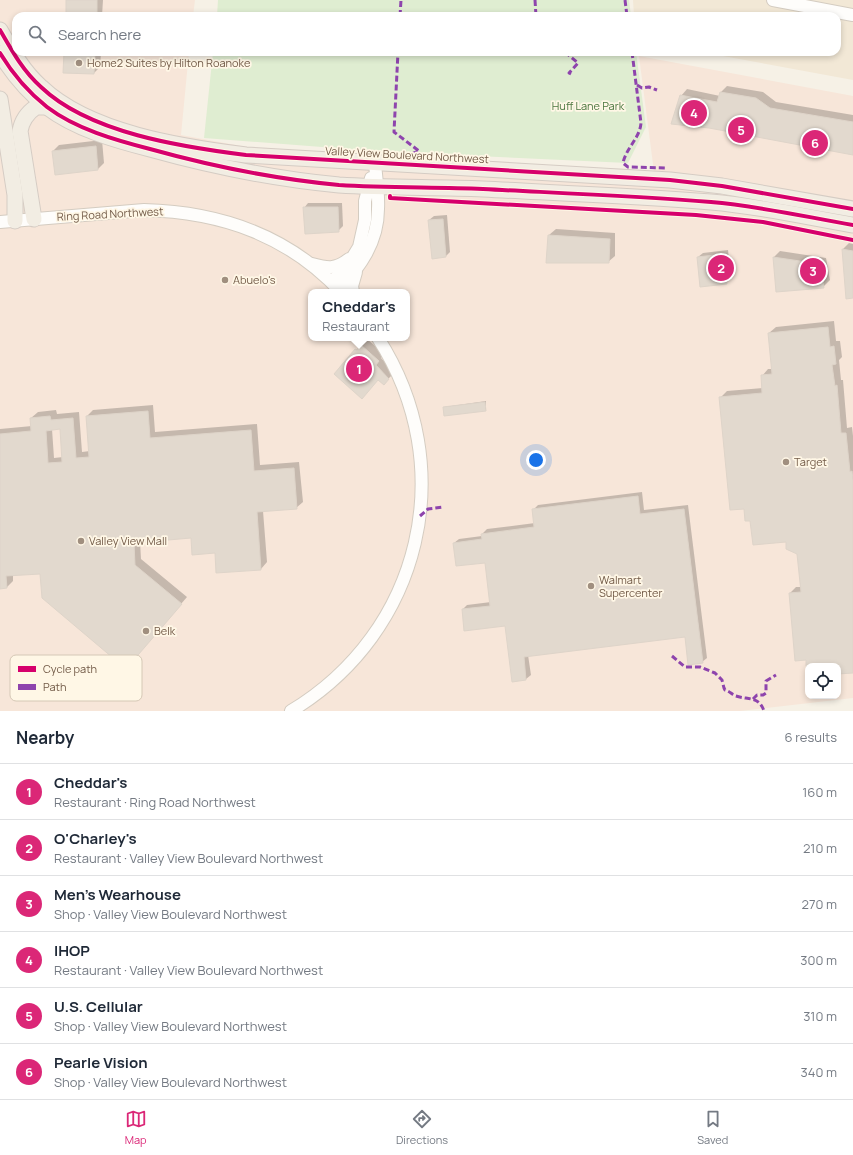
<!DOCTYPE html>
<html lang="en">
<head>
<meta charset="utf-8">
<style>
  body { margin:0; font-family:Manrope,sans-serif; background:#f6f6f7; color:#1f2937 }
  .controls { position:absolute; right:12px; bottom:12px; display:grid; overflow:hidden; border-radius:8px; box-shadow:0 2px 6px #0003 }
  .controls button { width:36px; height:36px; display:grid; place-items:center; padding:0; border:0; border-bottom:1px solid #e0e1e3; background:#fff; color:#1f2937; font:20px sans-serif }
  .you { position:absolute; left:536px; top:460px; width:14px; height:14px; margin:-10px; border:3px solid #fff; border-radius:50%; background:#1a73e8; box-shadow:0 0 0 6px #1a73e833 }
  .badge { display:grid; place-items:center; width:26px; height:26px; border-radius:50%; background:#db2777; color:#fff; font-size:13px; font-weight:700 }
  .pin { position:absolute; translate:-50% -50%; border:2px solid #fff; box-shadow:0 1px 4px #0006 }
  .popup { position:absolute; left:308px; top:289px; width:102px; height:52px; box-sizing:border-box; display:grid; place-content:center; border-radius:8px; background:#fff; filter:drop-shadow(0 1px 3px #0005); font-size:13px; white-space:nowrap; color:#747a83 }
  .popup b { font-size:15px; color:#1f2937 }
  .popup::after { content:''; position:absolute; left:50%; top:100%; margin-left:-8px; border:8px solid transparent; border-top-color:#fff }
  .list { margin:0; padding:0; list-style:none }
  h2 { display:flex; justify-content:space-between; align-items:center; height:52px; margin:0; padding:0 16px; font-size:17px }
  h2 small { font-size:13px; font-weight:400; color:#747a83 }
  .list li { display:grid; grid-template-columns:26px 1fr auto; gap:12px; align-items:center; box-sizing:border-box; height:56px; padding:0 16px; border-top:1px solid #e0e1e3 }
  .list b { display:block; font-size:15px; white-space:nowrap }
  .list p { margin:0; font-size:13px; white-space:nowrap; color:#747a83 }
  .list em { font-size:13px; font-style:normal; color:#747a83 }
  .icon { flex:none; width:22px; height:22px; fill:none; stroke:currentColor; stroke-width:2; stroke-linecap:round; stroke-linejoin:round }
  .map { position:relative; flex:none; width:853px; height:711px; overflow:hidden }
  .search { position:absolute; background:#fff; box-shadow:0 2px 6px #0003; left:12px; right:12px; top:12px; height:44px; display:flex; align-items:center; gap:10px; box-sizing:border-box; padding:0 14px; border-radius:12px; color:#747a83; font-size:15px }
  .sheet { height:388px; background:#fff }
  nav { display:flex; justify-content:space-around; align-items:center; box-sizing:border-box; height:56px; border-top:1px solid #e0e1e3; background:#fff; font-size:11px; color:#747a83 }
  nav a { display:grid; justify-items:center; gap:2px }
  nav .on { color:#db2777 }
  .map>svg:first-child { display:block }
  .residential { fill:#f2e8d6 }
  .commercial { fill:#f7e6d9; fill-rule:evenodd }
  .green { fill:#dfedd1 }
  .shadow { fill:#0003; fill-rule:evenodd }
  .building { fill:#e2d9ce; stroke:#ded4c9; fill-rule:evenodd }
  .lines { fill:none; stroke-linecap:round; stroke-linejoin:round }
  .minor-casing { stroke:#d4ccc1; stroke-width:14 }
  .major-casing { stroke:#d5ccc4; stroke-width:17 }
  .minor { stroke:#fefdfb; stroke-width:12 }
  .major { stroke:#f2ede3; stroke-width:15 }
  .quiet { stroke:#8e44ad; stroke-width:3; stroke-dasharray:6 3; stroke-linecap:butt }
  .cycleway-casing { stroke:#fff7e6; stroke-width:6 }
  .cycleway { stroke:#d6006c; stroke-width:4 }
  .poi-dot { fill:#a08f7f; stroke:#fff7e6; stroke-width:1.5 }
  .labels { text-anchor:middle; stroke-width:3.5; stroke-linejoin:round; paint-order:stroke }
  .poi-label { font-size:11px; fill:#725a47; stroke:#fff7e6; text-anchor:start }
  .park-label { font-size:11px; fill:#4c7840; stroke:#fff7e6 }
  .street-label { font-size:11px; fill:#725a47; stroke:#fff7e6 }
  .key { fill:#fff7e6; stroke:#d5c8b6; stroke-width:1 }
  .key-label { font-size:11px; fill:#725a47 }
</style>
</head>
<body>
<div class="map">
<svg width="853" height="711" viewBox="0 0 853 711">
  <rect width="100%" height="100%" fill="#f6f1e6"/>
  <!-- residential -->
  <path class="residential" d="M633 0H853V80L701 52H837V16H634Z"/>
  <!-- commercial -->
  <path class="commercial" d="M0 0H195L193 16H16V52H189L181 135 252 148 654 172 639 56 853 96V698L740 711H0ZM311 292H407V338H311ZM808 666H838V696H808Z"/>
  <!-- green -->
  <g class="green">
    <path d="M218 0H629L631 16H217Z"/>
    <path d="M213 52H636L646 127 628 163 387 152 204 138Z"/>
  </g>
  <!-- shadow -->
  <g class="shadow">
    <path d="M67 0H103L102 16H67Z"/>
    <path d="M65 52H101L100 67 94 73Z"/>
    <path d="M727 86 763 92 776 102 853 115V154L681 96 687 89 720 96 721 92Z"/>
    <path d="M102 140 104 163 98 169 53 151 59 145Z"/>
    <path d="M308 203H342L343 226 338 231 304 208Z"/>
    <path d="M447 215 450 252 446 256 429 220 434 216Z"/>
    <path d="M556 229 615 233V256L608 262 549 235Z"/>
    <path d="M849 243 853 244V297L843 249Z"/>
    <path d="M728 250 731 279 726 283 698 257 703 253Z"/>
    <path d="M780 251 826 258 830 280 823 287 777 291 774 257Z"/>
    <path d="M834 321 836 341H840L842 357 839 360 841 380H843L847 428 852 427 853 436V672L838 673V666H808V675L806 658 790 593 796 587H801L798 553 787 541 751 520 745 508 720 398 727 391 763 388 762 376 768 369H773L769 333 776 327Z"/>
    <path d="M368 340 385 354 381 358 395 372 384 383 356 350Z"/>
    <path d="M486 401V409L485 410 444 407Z"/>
    <path d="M153 405 155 432 257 424 260 465 299 462 303 502 296 508 263 511 267 562 261 569 216 552 191 537 140 541 141 559 187 597 126 668 41 572 13 575V581L7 587 0 588V429L32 426 31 418 38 412 56 410 57 414 79 412 82 452 90 451 87 416 93 410ZM61 428 63 457 54 458 52 429Z"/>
    <path d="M642 492 644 510 688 505 707 658 702 662 686 636 528 655 531 675 526 679 513 681 506 625 463 609 467 605 491 602 486 562 454 543 459 539 482 536V534L487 529 535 523 533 510 538 505Z"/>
  </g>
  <!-- building -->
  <g class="building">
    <rect x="66" y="0" width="31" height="16"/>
    <path d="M64 52H95L94 74 63 73Z"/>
    <path d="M720 92 756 98 770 108 853 122V155L709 128 671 124 680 95 717 102Z"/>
    <path d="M96 146 98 170 55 175 52 151Z"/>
    <path d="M303 207H338L339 232 305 234Z"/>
    <path d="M443 219 446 257 432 259 428 220Z"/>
    <path d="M548 235 610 239 609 263H546Z"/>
    <path d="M842 249 853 251V298L846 299Z"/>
    <path d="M724 254 727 284 700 287 697 257Z"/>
    <path d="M773 257 820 264 824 288 776 292Z"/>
    <path d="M828 327 830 347 834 346 836 364 832 365 835 386 837 385 841 433H846L850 472 852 471 853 480V673L838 674V666H806V660L795 661 789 593 801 592 797 554 786 549V542L753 545 750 521H745L744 509 730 510 719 397 762 393 761 375 772 374 768 333Z"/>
    <path d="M361 345 379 361 376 365 389 379 384 385 378 380 362 399 334 374 355 349 357 350Z"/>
    <path d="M485 402 486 411 444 416 443 407Z"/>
    <path d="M148 411 150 438 251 430 254 471 294 468 297 509 257 512 261 570 216 573 215 553 192 555 191 538 134 543 135 565 182 604 126 669 42 598 40 574 6 576 7 588 0 589V434L31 431 30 418 50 416 51 420 73 418 76 458 89 457 86 416ZM60 429 62 462 48 463 46 431Z"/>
    <path d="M638 496 640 514 684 509 703 663 688 665 685 637 524 657 526 680 512 682 505 626 464 631 462 609 490 606 485 563 456 566 453 543 482 539 481 534 534 527 532 509Z"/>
  </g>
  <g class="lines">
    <!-- minor casing -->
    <g class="minor-casing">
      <g id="minor">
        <path d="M773 0 853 15"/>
        <path d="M0 222 144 210C221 212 288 235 341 292"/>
        <path d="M312 264C327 268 335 270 349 259"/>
        <path d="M332 282 351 260 359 247 365 220V201L371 178"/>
        <path d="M339 289C360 267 378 242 378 209 379 194 376 178 375 163"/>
        <path d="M353 292 352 286 356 272"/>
        <path d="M291 711C422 632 461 467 378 338"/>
      </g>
    </g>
    <!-- major casing -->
    <g class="major-casing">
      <g id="major">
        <path d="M0 30C12 51 23 71 41 87 89 133 182 147 246 155L670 180 722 186 853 209"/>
        <path d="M0 53C12 73 28 92 47 107 76 129 115 140 150 149 211 166 275 179 339 185 387 188 435 187 483 189 559 193 635 196 711 202 759 206 806 217 853 225"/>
        <path d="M0 99 15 195V221"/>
        <path d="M34 219 20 131C22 120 27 113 36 107H47"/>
      </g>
    </g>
    <!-- minor -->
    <use href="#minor" class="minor"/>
    <!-- major -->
    <use href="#major" class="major"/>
    <!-- quiet -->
    <g class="quiet">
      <path d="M535 0 536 16"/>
      <path d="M625 0 627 16"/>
      <path d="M400 16 401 0"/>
      <path d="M565 52 578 63 569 73 571 74"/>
      <path d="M632 52 641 123C640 138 626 148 623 163L628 167 667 168"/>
      <path d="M637 85 642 88 649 87 657 90"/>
      <path d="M394 157H403L419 151 394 132 398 52"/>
      <path d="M420 516 428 509 444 507"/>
      <path d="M672 656 685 667H700L715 673 722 680 724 688 725 690C730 691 732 695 736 696 748 700 759 696 764 711"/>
      <path d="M753 699 757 695H763L766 693V681L776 675"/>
    </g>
    <!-- cycleway casing -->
    <g class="cycleway-casing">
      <g id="cycleway">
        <path d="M0 30C12 51 23 71 41 87 89 133 182 147 246 155L670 180 722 186 853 209"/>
        <path d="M0 53C12 73 28 92 47 107 76 129 115 140 150 149 211 166 275 179 339 185 387 188 435 187 483 189 559 193 635 196 711 202 759 206 806 217 853 225"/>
        <path d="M390 196V198L696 215 763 222 853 240"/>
      </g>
    </g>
    <!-- cycleway -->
    <use href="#cycleway" class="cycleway"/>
  </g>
  <!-- markers -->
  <g class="poi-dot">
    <circle cx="79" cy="63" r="4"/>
    <circle cx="225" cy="280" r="4"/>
    <circle cx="786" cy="462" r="4"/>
    <circle cx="81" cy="541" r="4"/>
    <circle cx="591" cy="586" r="4"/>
    <circle cx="146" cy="631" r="4"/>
  </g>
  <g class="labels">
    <!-- poi labels -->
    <g class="poi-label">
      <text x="87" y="67">Home2 Suites by Hilton Roanoke</text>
      <text x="233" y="284">Abuelo's</text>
      <text x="794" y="466">Target</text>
      <text x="89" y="545">Valley View Mall</text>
      <text x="599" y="584">Walmart<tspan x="599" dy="13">Supercenter</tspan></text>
      <text x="154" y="635">Belk</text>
    </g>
    <!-- park labels -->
    <g class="park-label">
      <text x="588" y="110">Huff Lane Park</text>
    </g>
    <!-- street labels -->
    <g class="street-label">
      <text transform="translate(407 155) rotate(3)" y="4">Valley View Boulevard Northwest</text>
      <text transform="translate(110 214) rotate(-3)" y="4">Ring Road Northwest</text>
    </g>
  </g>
  <!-- legend -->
  <rect x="10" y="655" width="132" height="46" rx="6" class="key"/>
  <rect x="18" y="666" width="18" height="6" fill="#d6006c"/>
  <rect x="18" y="684" width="18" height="6" fill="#8e44ad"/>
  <g class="key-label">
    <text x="43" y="673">Cycle path</text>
    <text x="43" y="691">Path</text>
  </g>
</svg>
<div class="controls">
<button><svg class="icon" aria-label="locate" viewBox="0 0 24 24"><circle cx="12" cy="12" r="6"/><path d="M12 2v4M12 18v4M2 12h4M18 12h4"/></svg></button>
</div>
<div class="you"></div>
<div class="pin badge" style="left:359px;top:369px">1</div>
<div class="popup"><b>Cheddar's</b>Restaurant</div>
<div class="pin badge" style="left:721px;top:268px">2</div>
<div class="pin badge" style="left:813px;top:271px">3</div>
<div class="pin badge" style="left:694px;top:113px">4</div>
<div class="pin badge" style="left:741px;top:130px">5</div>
<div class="pin badge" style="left:815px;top:143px">6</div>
<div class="search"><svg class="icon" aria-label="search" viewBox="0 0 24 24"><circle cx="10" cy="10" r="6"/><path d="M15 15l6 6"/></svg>Search here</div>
</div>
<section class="sheet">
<h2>Nearby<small>6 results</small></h2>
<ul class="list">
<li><span class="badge">1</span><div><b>Cheddar's</b><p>Restaurant · Ring Road Northwest</p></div><em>160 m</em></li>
<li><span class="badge">2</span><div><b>O'Charley's</b><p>Restaurant · Valley View Boulevard Northwest</p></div><em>210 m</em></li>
<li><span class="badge">3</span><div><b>Men's Wearhouse</b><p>Shop · Valley View Boulevard Northwest</p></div><em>270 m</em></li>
<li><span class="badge">4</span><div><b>IHOP</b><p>Restaurant · Valley View Boulevard Northwest</p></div><em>300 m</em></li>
<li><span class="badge">5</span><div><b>U.S. Cellular</b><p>Shop · Valley View Boulevard Northwest</p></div><em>310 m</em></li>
<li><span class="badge">6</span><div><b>Pearle Vision</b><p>Shop · Valley View Boulevard Northwest</p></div><em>340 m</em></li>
</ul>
</section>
<nav>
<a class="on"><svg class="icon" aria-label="map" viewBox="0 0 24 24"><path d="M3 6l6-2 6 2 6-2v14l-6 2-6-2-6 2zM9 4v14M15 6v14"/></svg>Map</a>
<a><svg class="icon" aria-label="directions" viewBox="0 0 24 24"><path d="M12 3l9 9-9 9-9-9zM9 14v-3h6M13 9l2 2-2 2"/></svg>Directions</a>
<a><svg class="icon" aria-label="saved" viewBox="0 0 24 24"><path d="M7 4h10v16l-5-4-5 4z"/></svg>Saved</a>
</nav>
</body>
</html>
